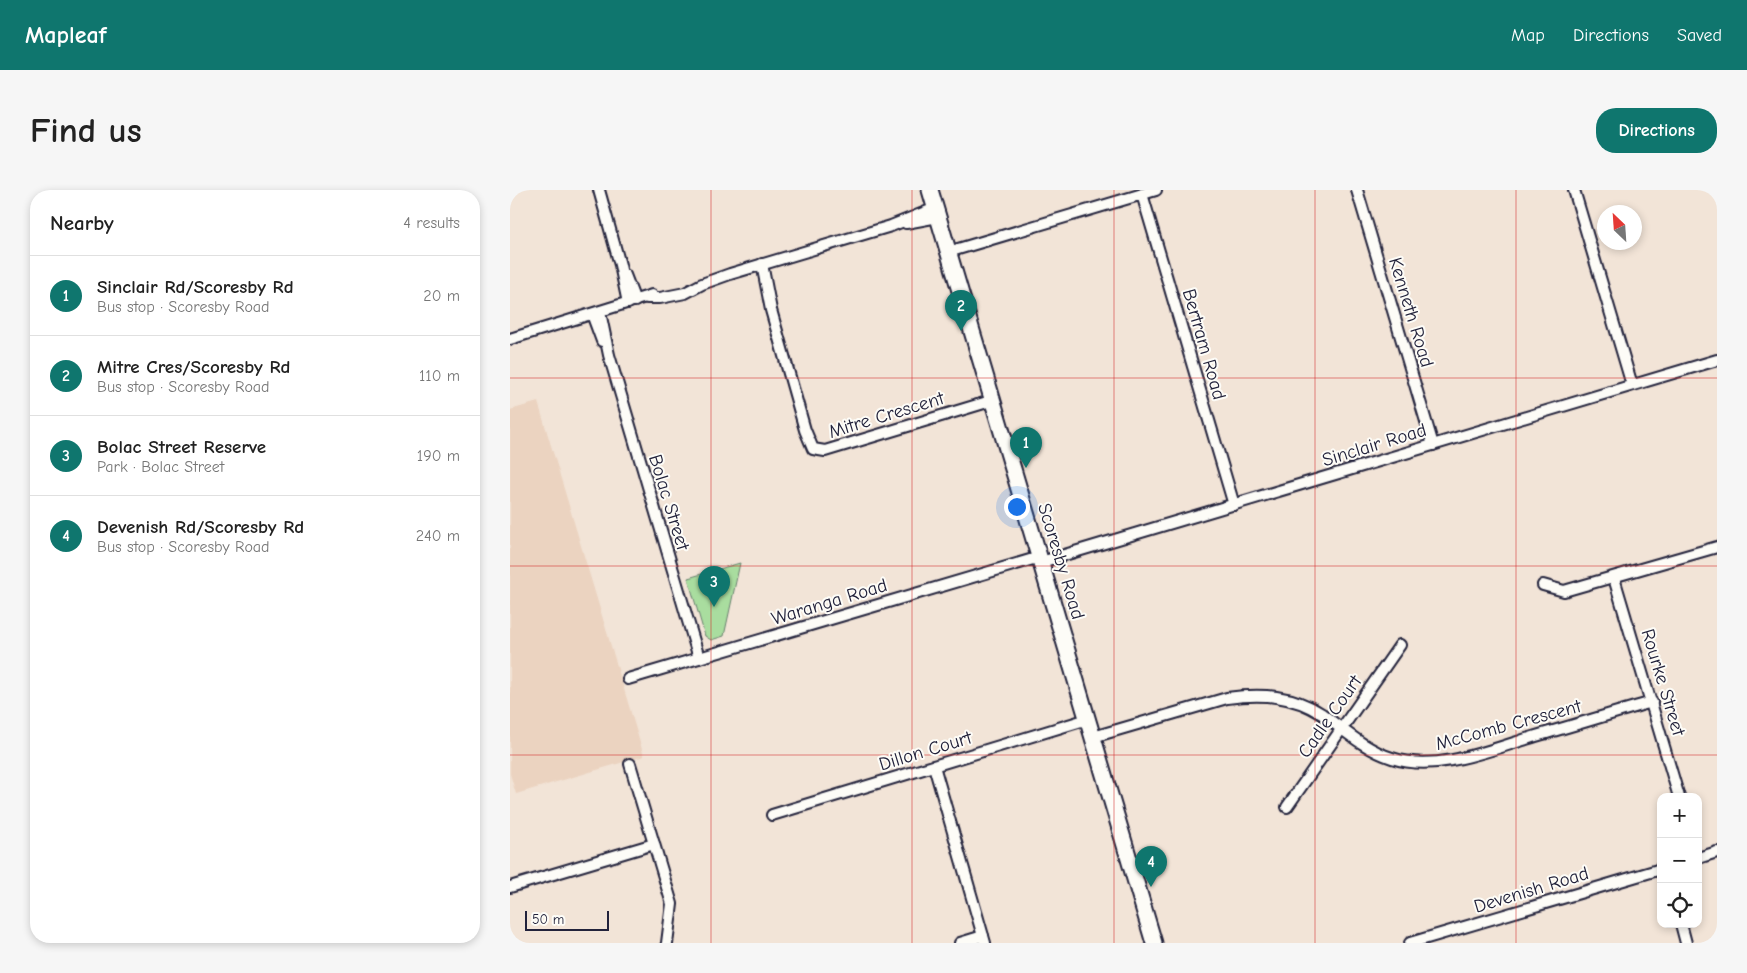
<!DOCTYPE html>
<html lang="en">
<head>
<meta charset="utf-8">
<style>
  body { margin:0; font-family:"Comic Neue",sans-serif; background:#f6f6f6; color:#222 }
  .controls { position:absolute; right:15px; bottom:15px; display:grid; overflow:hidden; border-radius:10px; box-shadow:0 2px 8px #0003 }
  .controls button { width:45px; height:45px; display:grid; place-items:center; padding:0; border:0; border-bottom:1px solid #e0e0e0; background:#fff; color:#222; font:25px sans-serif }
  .compass { position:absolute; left:1087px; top:15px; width:45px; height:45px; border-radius:50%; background:#fff; box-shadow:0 2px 8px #0003; rotate:335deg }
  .scale { position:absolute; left:15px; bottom:12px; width:84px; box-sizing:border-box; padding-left:5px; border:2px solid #22223b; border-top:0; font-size:14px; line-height:18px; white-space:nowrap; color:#22223b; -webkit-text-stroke:4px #fdfcf7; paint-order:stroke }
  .you { position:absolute; left:506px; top:316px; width:18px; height:18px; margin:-12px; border:4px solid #fff; border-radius:50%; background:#1a73e8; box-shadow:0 0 0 8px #1a73e833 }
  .badge { display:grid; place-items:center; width:32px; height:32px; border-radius:50%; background:#0f766e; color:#fff; font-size:16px; font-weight:700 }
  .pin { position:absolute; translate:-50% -41px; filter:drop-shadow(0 1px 2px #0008) }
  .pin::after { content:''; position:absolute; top:26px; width:18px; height:15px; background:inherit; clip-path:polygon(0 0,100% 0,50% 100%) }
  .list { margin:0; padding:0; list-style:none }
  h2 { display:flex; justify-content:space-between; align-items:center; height:65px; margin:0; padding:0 20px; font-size:21px }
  h2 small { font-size:16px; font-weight:400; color:#767676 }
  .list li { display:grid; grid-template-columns:32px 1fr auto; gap:15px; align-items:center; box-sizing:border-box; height:80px; padding:0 20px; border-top:1px solid #e0e0e0 }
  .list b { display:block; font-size:19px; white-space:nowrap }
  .list p { margin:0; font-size:16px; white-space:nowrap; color:#767676 }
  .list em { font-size:16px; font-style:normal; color:#767676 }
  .icon { flex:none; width:28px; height:28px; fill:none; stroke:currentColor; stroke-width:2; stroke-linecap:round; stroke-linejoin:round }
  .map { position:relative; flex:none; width:1207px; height:753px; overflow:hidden; border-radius:20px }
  header { display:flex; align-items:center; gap:30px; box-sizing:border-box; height:70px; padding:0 25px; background:#0f766e; color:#fff }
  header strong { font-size:24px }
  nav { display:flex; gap:28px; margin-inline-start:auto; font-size:18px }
  .intro { display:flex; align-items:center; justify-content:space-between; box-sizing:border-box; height:120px; padding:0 30px }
  h1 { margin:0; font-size:35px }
  .button { padding:12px 22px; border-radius:20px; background:#0f766e; color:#fff; font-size:18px; font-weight:700 }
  main { display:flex; gap:30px; padding:0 30px }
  aside { flex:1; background:#fff; border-radius:20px; box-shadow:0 2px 8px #0003 }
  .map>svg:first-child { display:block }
  .built { fill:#ebd3c0 }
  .green { fill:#a9dd9f; stroke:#66806d }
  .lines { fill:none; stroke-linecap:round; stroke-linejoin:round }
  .street-casing { stroke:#22223b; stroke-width:14 }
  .primary-casing { stroke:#22223b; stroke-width:19 }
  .street { stroke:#fdfcf7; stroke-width:10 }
  .primary { stroke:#fdfcf7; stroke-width:15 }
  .grid { fill:none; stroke:#d62828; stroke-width:1; stroke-opacity:0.55 }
  .labels { text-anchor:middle; stroke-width:4; stroke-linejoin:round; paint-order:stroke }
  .street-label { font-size:19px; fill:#22223b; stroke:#fdfcf7 }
</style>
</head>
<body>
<header>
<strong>Mapleaf</strong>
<nav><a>Map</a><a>Directions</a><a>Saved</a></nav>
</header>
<div class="intro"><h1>Find us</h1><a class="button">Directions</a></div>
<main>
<aside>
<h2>Nearby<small>4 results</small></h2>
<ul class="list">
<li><span class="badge">1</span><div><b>Sinclair Rd/Scoresby Rd</b><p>Bus stop · Scoresby Road</p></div><em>20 m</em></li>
<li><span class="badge">2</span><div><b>Mitre Cres/Scoresby Rd</b><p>Bus stop · Scoresby Road</p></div><em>110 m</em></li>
<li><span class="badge">3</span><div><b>Bolac Street Reserve</b><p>Park · Bolac Street</p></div><em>190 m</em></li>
<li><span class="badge">4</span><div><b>Devenish Rd/Scoresby Rd</b><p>Bus stop · Scoresby Road</p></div><em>240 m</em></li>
</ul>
</aside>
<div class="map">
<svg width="1207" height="753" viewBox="0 0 1207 753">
  <rect width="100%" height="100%" fill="#f2e4d7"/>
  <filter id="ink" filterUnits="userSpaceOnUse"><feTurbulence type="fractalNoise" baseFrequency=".02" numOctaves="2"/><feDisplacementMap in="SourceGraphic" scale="10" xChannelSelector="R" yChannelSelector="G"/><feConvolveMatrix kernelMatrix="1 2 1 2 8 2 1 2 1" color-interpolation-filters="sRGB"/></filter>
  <g filter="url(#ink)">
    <!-- built -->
    <path class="built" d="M28 212 134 566 6 604 0 584V220Z"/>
    <!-- green -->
    <path class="green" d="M230 373 214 446 201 450 195 446 178 388Z"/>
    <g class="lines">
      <!-- street casing -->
      <g class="street-casing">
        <g id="street">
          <path d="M89 0 110 75 118 113"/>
          <path d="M847 0 923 255"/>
          <path d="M1064 0 1122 195"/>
          <path d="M632 4 724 315"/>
          <path d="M396 33 428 27"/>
          <path d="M438 62 646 0"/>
          <path d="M252 74 261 120 295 240 303 259 315 261 484 210"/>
          <path d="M115 85 125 111"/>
          <path d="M137 108H150L175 103 192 94 220 84 381 36 426 18"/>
          <path d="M90 122 99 165 189 468"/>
          <path d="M82 124 92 151"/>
          <path d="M0 149 142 105"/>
          <path d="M531 372 1207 170"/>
          <path d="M1104 388 1169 607"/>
          <path d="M1033 395 1054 401 1207 357"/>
          <path d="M118 489 530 367"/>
          <path d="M583 547 717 508C751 503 783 505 812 524 834 540 856 560 882 568 927 583 982 559 1026 546 1065 535 1103 523 1142 512"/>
          <path d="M120 574 162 714 157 753"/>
          <path d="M424 576 475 753"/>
          <path d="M777 617 890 455"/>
          <path d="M262 625 578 529"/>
          <path d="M1188 668 1207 662"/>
          <path d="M0 697 144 654"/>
          <path d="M1171 734 1176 753"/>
          <path d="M450 753 473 746"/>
          <path d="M900 753 1151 679"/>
        </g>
      </g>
      <!-- primary casing -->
      <g class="primary-casing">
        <path id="primary" d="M420 0 644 753"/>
      </g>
      <!-- street -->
      <use href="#street" class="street"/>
      <!-- primary -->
      <use href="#primary" class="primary"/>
    </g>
  </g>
  <!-- grid -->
  <path class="grid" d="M201 0V753M402 0V753M604 0V753M805 0V753M1006 0V753M0 188H1207M0 376H1207M0 565H1207"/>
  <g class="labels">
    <!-- street labels -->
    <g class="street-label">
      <text transform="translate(902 122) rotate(73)" y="7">Kenneth Road</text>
      <text transform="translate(695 154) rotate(74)" y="7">Bertram Road</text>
      <text transform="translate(376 224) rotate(-17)" y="7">Mitre Crescent</text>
      <text transform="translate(864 254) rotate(-17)" y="7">Sinclair Road</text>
      <text transform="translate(160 312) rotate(73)" y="7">Bolac Street</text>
      <text transform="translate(552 371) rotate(73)" y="7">Scoresby Road</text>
      <text transform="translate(319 411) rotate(-17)" y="7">Waranga Road</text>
      <text transform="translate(1154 492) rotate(73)" y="7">Rourke Street</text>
      <text transform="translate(819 526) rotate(-55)" y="7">Cadle Court</text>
      <text transform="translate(998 534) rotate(-15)" y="7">McComb Crescent</text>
      <text transform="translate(415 560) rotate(-17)" y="7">Dillon Court</text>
      <text transform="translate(1021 699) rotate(-17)" y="7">Devenish Road</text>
    </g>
  </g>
</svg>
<div class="controls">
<button>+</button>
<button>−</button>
<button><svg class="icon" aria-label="locate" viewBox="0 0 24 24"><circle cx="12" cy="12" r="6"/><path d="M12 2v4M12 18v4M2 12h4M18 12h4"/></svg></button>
</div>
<svg class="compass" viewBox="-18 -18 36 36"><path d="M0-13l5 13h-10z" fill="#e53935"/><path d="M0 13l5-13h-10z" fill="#767676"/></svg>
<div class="scale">50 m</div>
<div class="you"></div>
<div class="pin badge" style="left:516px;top:278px">1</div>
<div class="pin badge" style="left:451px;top:141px">2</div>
<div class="pin badge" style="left:204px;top:417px">3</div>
<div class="pin badge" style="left:641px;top:697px">4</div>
</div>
</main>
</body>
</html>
